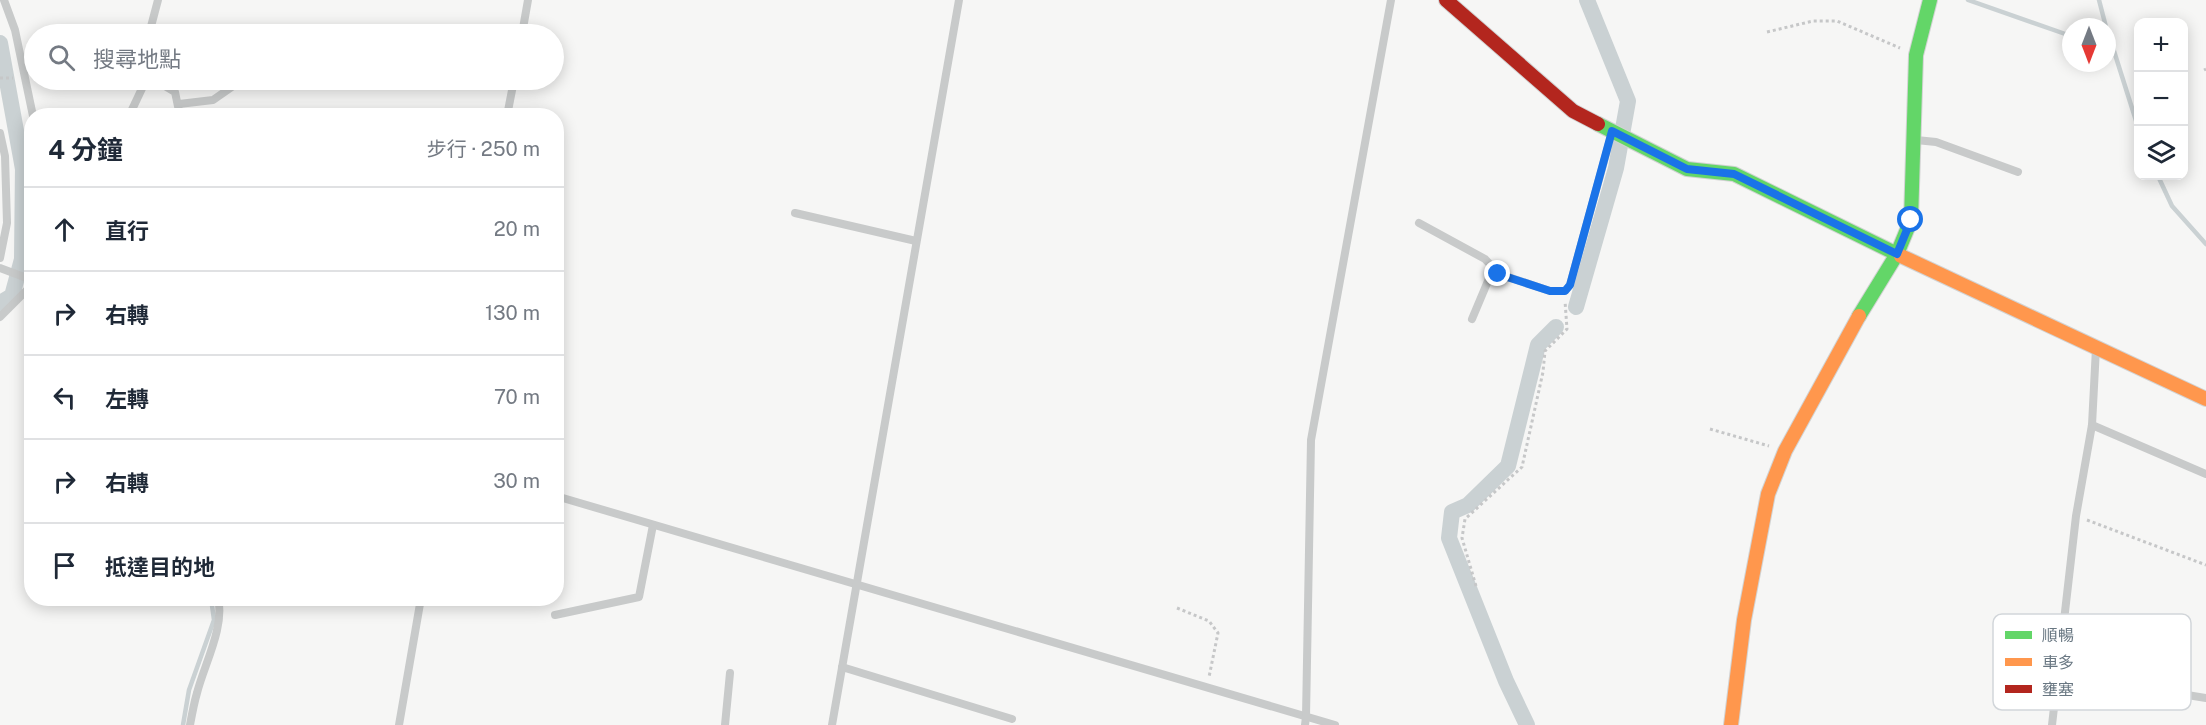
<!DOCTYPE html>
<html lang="zh-TW">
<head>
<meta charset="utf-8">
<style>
  body { margin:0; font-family:"Public Sans","Noto Sans TC",sans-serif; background:#f6f6f7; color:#1f2937 }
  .controls { position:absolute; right:18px; top:18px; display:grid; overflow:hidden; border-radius:12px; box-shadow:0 3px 15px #0003 }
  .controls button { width:54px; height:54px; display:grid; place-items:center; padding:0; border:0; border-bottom:2px solid #e0e1e3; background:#fff; color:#1f2937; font:30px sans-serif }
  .compass { position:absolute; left:2062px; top:18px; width:54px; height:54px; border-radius:50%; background:#fff; box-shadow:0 3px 15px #0003; rotate:180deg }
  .stop { position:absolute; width:18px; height:18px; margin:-14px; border:4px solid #1a73e8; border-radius:50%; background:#fff }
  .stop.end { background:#1a73e8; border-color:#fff; box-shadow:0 2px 6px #0008 }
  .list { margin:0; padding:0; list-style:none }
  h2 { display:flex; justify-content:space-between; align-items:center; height:78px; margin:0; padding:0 24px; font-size:26px }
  h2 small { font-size:20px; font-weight:400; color:#747a83 }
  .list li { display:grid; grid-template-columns:39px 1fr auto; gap:18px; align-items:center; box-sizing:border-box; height:84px; padding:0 24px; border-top:2px solid #e0e1e3 }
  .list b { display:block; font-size:22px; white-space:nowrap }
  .list em { font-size:20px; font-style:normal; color:#747a83 }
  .icon { flex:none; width:33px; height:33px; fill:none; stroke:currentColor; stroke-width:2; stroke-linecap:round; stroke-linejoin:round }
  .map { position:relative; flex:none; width:2206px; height:725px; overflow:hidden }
  .search { position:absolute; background:#fff; box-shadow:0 3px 15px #0003; left:24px; top:24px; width:540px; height:66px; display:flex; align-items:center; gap:15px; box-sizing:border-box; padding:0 21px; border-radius:33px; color:#747a83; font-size:22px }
  .panel { position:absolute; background:#fff; box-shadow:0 3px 15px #0003; left:24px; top:108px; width:540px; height:498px; border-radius:24px }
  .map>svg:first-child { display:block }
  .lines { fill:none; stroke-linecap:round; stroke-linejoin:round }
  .stream { stroke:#cad1d3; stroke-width:4.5 }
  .canal { stroke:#cad1d3; stroke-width:16 }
  .fast-casing { stroke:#d2d3d3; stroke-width:16 }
  .slow-casing { stroke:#d2d3d3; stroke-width:16 }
  .jam-casing { stroke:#d2d3d3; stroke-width:16 }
  .path { stroke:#c6c7c8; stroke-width:3; stroke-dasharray:3 3; stroke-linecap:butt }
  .lane { stroke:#c8caca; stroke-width:8 }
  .fast { stroke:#63d668; stroke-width:14 }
  .slow { stroke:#ff974d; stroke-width:14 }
  .jam { stroke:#b3261e; stroke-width:14 }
  .route { stroke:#1a73e8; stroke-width:8 }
  .key { fill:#fff; stroke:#d2d6da; stroke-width:1.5 }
  .key-label { font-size:16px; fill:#697782 }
</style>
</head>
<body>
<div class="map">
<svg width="2206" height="725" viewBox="0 0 2206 725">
  <rect width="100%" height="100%" fill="#f6f6f5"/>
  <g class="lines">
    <!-- stream -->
    <g class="stream">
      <path d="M1968 0 2071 36"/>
      <path d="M2099 0 2106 27"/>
      <path d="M2107 29 2138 127"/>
      <path d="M2158 176 2172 206 2206 244"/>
      <path d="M183 725 189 690 214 620 211 598"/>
    </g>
    <!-- canal -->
    <g class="canal">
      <path d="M0 43 23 169 22 259 12 296 0 303"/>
      <path d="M1576 307 1616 168 1628 101 1587 0"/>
      <path d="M1527 725 1506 681 1449 538 1452 512 1468 505 1508 466 1538 345 1556 327"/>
    </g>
    <!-- fast casing -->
    <g class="fast-casing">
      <g id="fast">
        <path d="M1598 124 1687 169 1734 174 1901 256"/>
        <path d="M1859 316 1897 254 1911 220 1916 55 1930 0"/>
      </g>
    </g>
    <!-- slow casing -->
    <g class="slow-casing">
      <g id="slow">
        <path d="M1901 256 2206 399"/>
        <path d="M1731 725 1744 620 1768 494 1785 451 1859 316"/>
      </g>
    </g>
    <!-- jam casing -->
    <g class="jam-casing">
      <path id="jam" d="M1446 0 1573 111 1598 124"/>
    </g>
    <!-- path -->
    <g class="path">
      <path d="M1767 32 1813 21H1837L1900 48"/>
      <path d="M2204 70 2206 69"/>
      <path d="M0 78H13"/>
      <path d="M52 80 131 87"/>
      <path d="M1710 429 1769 446"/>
      <path d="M2087 520 2206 565"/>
      <path d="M1476 586 1462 538 1465 519 1522 467 1543 372 1545 351 1567 329 1565 301"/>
      <path d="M1177 608 1209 621 1218 633 1209 677"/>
    </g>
    <!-- lane -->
    <g class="lane">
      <path d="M4 0 15 30 33 116"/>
      <path d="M149 34 158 0"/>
      <path d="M522 34 528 0"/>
      <path d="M155 80 175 92 180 116"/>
      <path d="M179 104 213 100 236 84 261 80"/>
      <path d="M129 116 146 80"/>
      <path d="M507 116 514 80"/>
      <path d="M0 133 5 156 7 223 0 258"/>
      <path d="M1916 140 1936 142 2018 172"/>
      <path d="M795 213 916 241"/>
      <path d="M1419 223 1485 259 1499 274 1550 291H1565L1570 285 1612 132"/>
      <path d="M0 268 32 280"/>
      <path d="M0 317 32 285"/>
      <path d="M1472 319 1493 269"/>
      <path d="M2092 425 2206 474"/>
      <path d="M556 496 1335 725"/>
      <path d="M555 615 639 597 653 525"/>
      <path d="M842 667 1012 719"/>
      <path d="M2058 674 2206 698"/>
      <path d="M190 725C192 714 194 703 197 693 204 665 225 627 218 598"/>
      <path d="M399 725 421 598"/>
      <path d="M725 725 730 673"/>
      <path d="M832 725 959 0"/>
      <path d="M1305 725 1306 717 1311 440 1391 0"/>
      <path d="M2052 725 2076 516 2092 425 2096 348"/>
    </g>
    <!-- fast -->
    <use href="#fast" class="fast"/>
    <!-- slow -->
    <use href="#slow" class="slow"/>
    <!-- jam -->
    <use href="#jam" class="jam"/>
  </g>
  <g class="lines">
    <!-- route -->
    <path class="route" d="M1498 274 1550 291H1565L1570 285 1612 131 1687 169 1734 174 1897 254 1911 220"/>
  </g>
  <!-- legend -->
  <rect x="1993" y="614" width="198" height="96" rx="9" class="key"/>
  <rect x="2005" y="631" width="27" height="8" fill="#63d668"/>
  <rect x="2005" y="658" width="27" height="8" fill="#ff974d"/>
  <rect x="2005" y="685" width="27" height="8" fill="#b3261e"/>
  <g class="key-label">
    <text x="2042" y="641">順暢</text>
    <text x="2042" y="668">車多</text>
    <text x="2042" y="695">壅塞</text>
  </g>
</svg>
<div class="controls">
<button>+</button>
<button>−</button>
<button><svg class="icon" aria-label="layers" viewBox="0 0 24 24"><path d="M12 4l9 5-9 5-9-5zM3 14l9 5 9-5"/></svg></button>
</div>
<svg class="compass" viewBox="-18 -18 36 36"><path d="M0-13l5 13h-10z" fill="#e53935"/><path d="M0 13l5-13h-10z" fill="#747a83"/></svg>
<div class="stop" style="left:1911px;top:220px"></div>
<div class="stop end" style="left:1498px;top:274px"></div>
<div class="search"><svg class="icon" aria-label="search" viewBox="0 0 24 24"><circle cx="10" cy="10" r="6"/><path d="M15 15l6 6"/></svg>搜尋地點</div>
<section class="panel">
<h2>4 分鐘<small>步行 · 250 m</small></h2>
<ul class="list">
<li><svg class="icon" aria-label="ahead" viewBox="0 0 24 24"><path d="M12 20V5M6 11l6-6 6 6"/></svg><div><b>直行</b></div><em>20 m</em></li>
<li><svg class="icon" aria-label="right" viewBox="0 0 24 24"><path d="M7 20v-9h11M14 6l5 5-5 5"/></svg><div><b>右轉</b></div><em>130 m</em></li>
<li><svg class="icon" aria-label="left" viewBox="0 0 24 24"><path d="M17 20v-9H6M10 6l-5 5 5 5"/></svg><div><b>左轉</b></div><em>70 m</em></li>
<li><svg class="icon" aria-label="right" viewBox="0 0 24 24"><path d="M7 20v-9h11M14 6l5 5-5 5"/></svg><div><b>右轉</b></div><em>30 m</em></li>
<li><svg class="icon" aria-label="arrive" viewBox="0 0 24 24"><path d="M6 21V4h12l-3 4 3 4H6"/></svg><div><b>抵達目的地</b></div></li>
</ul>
</section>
</div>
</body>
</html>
